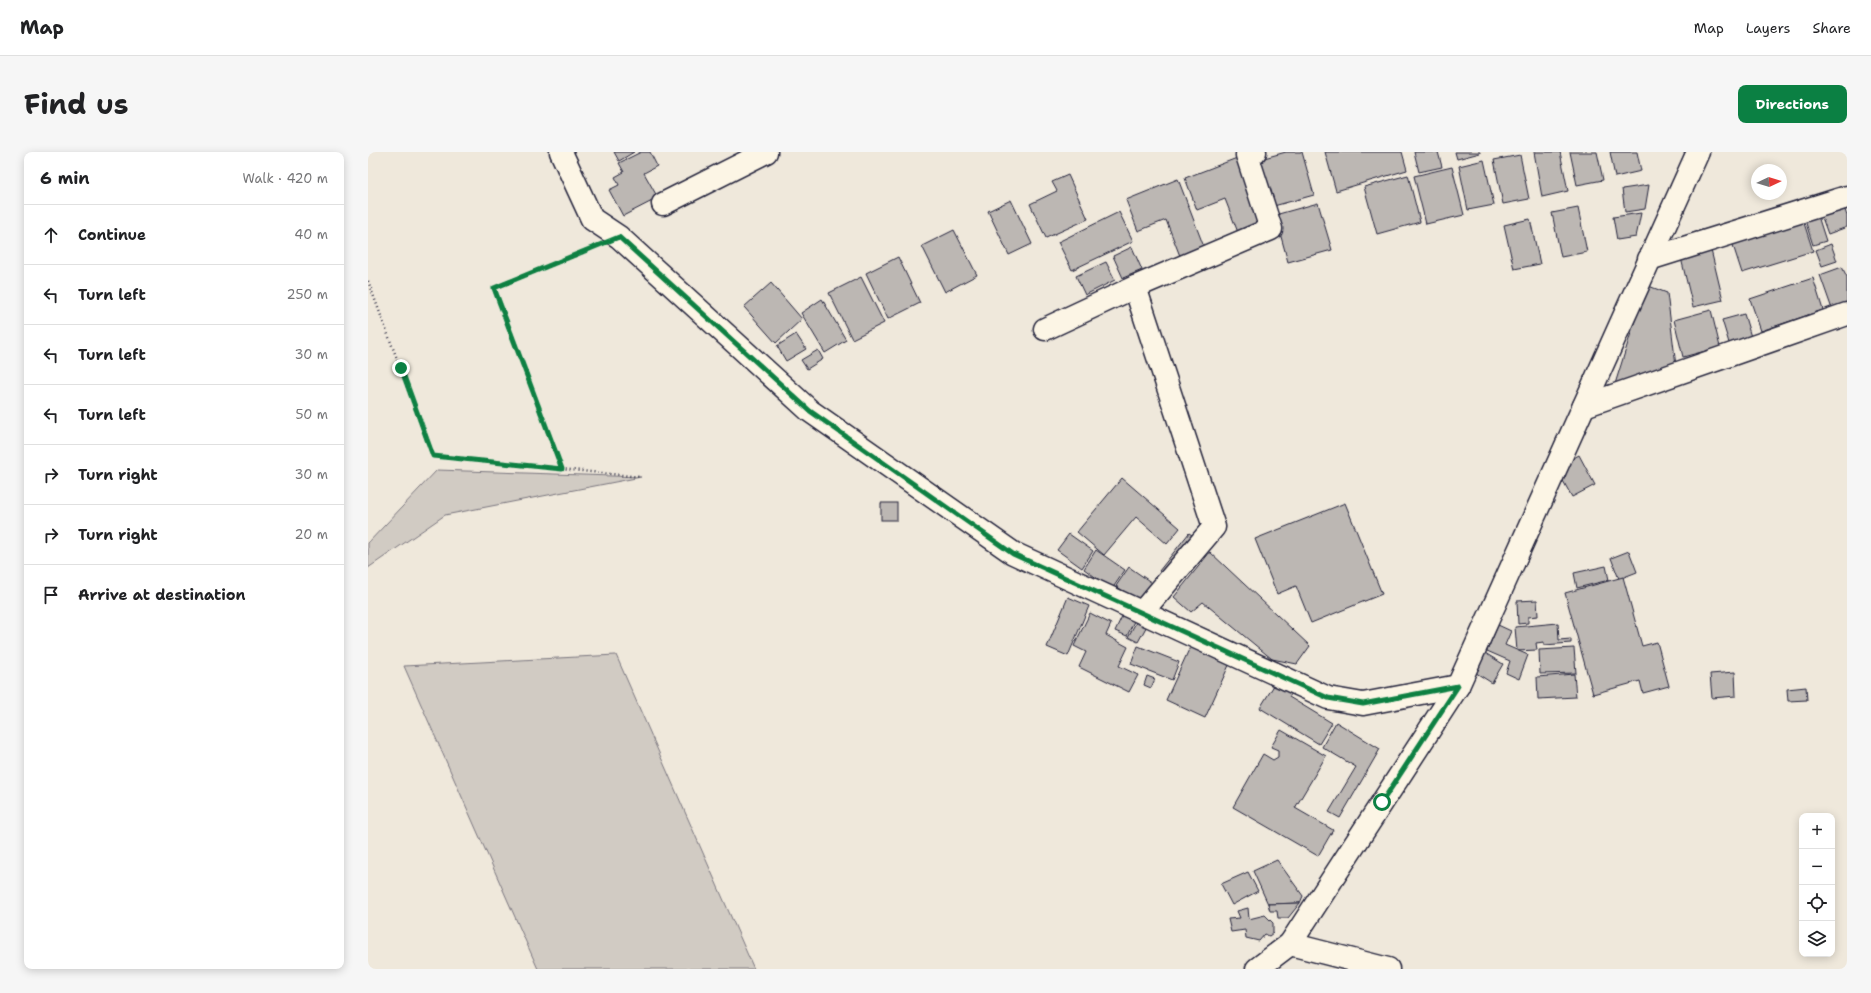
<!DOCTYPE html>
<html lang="en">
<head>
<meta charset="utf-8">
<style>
  body { margin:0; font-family:"Shantell Sans",sans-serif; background:#f6f6f6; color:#202124 }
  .controls { position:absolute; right:12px; bottom:12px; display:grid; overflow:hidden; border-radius:8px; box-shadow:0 2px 10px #0003 }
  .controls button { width:36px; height:36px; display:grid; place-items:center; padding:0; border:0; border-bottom:1px solid #e0e0e0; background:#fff; color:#202124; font:20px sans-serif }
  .compass { position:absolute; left:1383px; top:12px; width:36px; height:36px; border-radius:50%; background:#fff; box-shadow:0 2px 10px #0003; rotate:86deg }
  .stop { position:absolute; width:12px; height:12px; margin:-9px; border:3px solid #0b8043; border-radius:50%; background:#fff }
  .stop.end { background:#0b8043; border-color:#fff; box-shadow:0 1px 4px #0008 }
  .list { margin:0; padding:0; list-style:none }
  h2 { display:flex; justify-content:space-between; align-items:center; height:52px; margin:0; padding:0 16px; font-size:17px }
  h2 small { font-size:13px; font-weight:400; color:#757577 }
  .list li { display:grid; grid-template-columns:26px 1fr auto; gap:12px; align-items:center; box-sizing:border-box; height:60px; padding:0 16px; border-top:1px solid #e0e0e0 }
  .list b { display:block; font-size:15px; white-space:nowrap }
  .list em { font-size:13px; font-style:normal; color:#757577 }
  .icon { flex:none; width:22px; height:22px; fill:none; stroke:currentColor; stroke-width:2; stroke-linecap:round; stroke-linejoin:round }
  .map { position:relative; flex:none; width:1479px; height:817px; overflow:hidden; border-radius:8px }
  header { display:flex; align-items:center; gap:24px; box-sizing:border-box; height:56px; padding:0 20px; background:#fff; border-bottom:1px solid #e0e0e0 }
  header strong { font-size:19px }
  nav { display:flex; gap:22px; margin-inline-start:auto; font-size:14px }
  .intro { display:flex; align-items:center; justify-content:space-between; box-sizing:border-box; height:96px; padding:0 24px }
  h1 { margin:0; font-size:28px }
  .button { padding:10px 18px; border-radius:8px; background:#0b8043; color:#fff; font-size:14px; font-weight:700 }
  main { display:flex; gap:24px; padding:0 24px }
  aside { flex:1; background:#fff; border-radius:8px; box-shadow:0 2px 10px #0003 }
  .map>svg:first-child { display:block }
  .green { fill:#d1cbc3; stroke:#7a767f }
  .building { fill:#bcb7b3; stroke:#22223b }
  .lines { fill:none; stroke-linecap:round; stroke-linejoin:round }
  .minor-casing { stroke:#22223b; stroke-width:25 }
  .path { stroke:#22223b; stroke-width:2.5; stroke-dasharray:1 3; stroke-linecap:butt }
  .minor { stroke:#fcf5e5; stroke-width:22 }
  .route { stroke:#0b8043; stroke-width:5 }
</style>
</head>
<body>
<header>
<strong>Map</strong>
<nav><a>Map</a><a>Layers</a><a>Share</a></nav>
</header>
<div class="intro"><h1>Find us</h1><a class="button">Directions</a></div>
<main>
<aside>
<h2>6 min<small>Walk · 420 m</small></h2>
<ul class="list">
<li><svg class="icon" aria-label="ahead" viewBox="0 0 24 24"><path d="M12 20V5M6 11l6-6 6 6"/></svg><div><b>Continue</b></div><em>40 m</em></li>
<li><svg class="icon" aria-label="left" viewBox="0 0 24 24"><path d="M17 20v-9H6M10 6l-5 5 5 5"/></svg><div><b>Turn left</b></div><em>250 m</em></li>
<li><svg class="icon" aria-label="left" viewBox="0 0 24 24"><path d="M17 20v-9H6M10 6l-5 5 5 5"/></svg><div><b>Turn left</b></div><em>30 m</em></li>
<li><svg class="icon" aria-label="left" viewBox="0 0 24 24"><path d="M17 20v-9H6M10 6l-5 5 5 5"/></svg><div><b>Turn left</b></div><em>50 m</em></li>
<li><svg class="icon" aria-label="right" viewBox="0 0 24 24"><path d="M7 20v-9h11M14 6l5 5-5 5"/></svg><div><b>Turn right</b></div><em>30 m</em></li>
<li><svg class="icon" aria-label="right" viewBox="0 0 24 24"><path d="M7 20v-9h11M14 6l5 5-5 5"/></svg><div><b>Turn right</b></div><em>20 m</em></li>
<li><svg class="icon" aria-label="arrive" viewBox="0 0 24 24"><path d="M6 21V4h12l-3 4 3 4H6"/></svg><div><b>Arrive at destination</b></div></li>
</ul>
</aside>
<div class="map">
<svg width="1479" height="817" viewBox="0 0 1479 817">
  <rect width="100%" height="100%" fill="#efe8db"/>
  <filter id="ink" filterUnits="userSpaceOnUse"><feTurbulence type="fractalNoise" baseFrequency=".025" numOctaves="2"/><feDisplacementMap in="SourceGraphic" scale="8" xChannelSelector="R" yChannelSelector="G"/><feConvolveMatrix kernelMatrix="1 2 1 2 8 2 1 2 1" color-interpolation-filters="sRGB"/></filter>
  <g filter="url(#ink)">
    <!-- green -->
    <g class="green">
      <path d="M69 318 273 325 77 363 0 416V391Z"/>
      <path d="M248 503 386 817H170L36 514Z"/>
    </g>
    <!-- building -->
    <g class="building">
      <path d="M246 0H266L251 9Z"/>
      <path d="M273 0H282L289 14 276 21 290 46 255 64 241 38 251 33 247 25 256 20 251 11Z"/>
      <path d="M918 0H934L946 43 902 55 889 8Z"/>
      <path d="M957 0H1034L1039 18 968 39Z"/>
      <path d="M1046 0H1070L1074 15 1051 20Z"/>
      <path d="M1087 0H1112V1L1089 7Z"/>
      <path d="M1166 0H1192L1200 39 1174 45Z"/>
      <path d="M1202 0H1229L1235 28 1209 33Z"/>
      <path d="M1242 0H1269L1273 19 1247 25Z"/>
      <path d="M1152 3 1161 47 1135 52 1126 8Z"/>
      <path d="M869 6 895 73 871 83 857 47 829 58 817 26Z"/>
      <path d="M1116 8 1126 53 1100 58 1091 14Z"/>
      <path d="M1084 15 1096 63 1058 72 1046 24Z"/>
      <path d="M700 23 720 67 678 86 662 52 689 39 684 30Z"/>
      <path d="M1040 23 1052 70 1009 82 996 35Z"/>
      <path d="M810 27 836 95 812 104 798 68 770 79 758 48Z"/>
      <path d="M1281 33 1277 57 1257 60 1254 37Z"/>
      <path d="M643 48 664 92 641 103 620 59Z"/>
      <path d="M950 51 964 98 920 110 907 63Z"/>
      <path d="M1475 52 1479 64V75L1460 82 1452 60Z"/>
      <path d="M1210 56 1219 100 1193 105 1184 61Z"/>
      <path d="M751 60 765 89 704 118 690 90Z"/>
      <path d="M1273 61 1268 85 1249 88 1245 65Z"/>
      <path d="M1449 61 1458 89 1445 93 1436 65Z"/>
      <path d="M1434 65 1445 99 1374 121 1363 87Z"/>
      <path d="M1162 67 1172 112 1146 117 1136 73Z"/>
      <path d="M586 78 609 123 577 140 554 94Z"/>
      <path d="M1463 92 1469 109 1454 114 1448 98Z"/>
      <path d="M1342 94 1355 148 1325 155 1312 102Z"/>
      <path d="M764 95 774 118 755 126 745 104Z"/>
      <path d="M530 105 552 151 520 167 498 121Z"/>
      <path d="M738 110 747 128 717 143 708 124Z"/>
      <path d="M1474 115 1479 125V151L1464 157 1452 123Z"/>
      <path d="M493 125 516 171 484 187 461 141Z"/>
      <path d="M1445 126 1455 158 1393 179 1382 147Z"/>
      <path d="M403 131 434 167 408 191 376 155Z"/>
      <path d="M1278 133 1299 141 1308 214 1247 232Z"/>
      <path d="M454 147 478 188 457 201 433 161Z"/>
      <path d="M1343 158 1352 195 1315 205 1306 168Z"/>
      <path d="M1376 162 1383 185 1361 191 1354 168Z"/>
      <path d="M428 182 438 197 418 209 409 194Z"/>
      <path d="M450 198 455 207 439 217 433 208Z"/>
      <path d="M1211 303 1227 333 1204 345 1188 316Z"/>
      <path d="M754 326 812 376 799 392 768 365 736 403 709 380Z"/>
      <rect x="513" y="351" width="16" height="17"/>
      <path d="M977 351 1014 442 943 471 928 434 909 442 887 387Z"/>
      <path d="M821 381 830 387 800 426 791 419Z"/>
      <path d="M701 382 725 399 714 416 689 398Z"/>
      <path d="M728 398 757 418 744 437 716 417Z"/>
      <path d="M1261 399 1269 420 1251 427 1243 406Z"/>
      <path d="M842 400 942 494 929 512 904 507 835 450 823 460 806 445Z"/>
      <path d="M1238 414 1241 428 1209 436 1206 421Z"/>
      <path d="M761 415 790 435 777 454 748 434Z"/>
      <path d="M1255 425 1274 494 1289 490 1301 534 1275 541 1272 529 1225 542 1197 441Z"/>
      <path d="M700 445 721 454 700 504 679 495Z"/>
      <path d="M1169 448 1170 464 1160 465V471L1150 472 1149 449Z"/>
      <path d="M722 461 743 472 738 483 760 495 751 514 770 523 761 540 711 515 718 500 706 494Z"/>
      <path d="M755 462 767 467 759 484 747 479Z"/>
      <path d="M772 463 782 468 770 490 760 485Z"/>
      <path d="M1190 471 1191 488 1203 487V491L1176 493V490L1168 491 1169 498 1149 499 1147 475Z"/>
      <path d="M1130 473 1143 479 1137 493 1160 503 1151 527 1138 521 1142 509 1119 499Z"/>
      <path d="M823 493 862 511 837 566 798 548Z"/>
      <path d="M770 494 811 510 804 528 763 512Z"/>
      <path d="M1206 496 1208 521 1172 522 1171 498Z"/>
      <path d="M1117 501 1135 512 1124 531 1105 519Z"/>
      <path d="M1367 520 1368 544 1344 546 1342 522Z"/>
      <path d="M1206 522 1208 545 1170 547 1169 525Z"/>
      <path d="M779 524 787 527 783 536 776 533Z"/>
      <path d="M908 530 925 540 921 545 964 571 951 592 892 556Z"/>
      <path d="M1438 535 1439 548 1420 549 1419 537Z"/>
      <path d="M968 570 1012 597 972 666 961 660 988 615 954 595Z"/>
      <path d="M913 578 958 604 927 656 965 678 950 704 865 655 895 602 905 608 910 605V598L903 595Z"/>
      <path d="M909 708 935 744 932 751 900 752 885 719Z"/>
      <path d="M880 720 890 739 864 753 853 732Z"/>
      <path d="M932 751 920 766H910L909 759H902L900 752Z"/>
      <path d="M880 756 881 767 897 763 905 771V781L901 784 897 782 891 789 878 786 877 778 863 780 860 767 872 766 869 759Z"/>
    </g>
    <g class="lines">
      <!-- minor casing -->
      <g class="minor-casing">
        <g id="minor">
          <path d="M193 0 224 67 251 85 442 259 645 401 960 546 995 552 1090 534"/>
          <path d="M295 52 398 0"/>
          <path d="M1281 107 1479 45"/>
          <path d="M767 135 903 77 879 3 887 0"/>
          <path d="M677 177 767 135 846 375 774 460"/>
          <path d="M1216 254 1479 162"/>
          <path d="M922 792 1020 817"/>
          <path d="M889 817 922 792 1090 534 1330 0"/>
        </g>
      </g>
      <!-- path -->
      <g class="path">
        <path d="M0 129 65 304 273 325"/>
        <path d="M194 317 126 136 223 97"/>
      </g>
      <!-- minor -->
      <use href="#minor" class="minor"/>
    </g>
  </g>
  <g class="lines" filter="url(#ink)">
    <!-- route -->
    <path class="route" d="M33 216 65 304 194 317 126 136 251 85 442 259 645 402 960 546 995 552 1090 534 1014 650"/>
  </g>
</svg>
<div class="controls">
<button>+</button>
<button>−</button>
<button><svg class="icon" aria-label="locate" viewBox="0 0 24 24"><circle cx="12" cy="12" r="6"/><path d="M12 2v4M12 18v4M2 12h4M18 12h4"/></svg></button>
<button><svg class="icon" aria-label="layers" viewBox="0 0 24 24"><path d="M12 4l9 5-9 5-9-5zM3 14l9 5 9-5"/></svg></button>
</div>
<svg class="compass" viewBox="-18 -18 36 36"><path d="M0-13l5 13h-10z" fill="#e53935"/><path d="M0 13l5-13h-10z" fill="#757577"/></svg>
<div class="stop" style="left:1014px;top:650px"></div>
<div class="stop end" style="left:33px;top:216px"></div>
</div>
</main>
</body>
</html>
